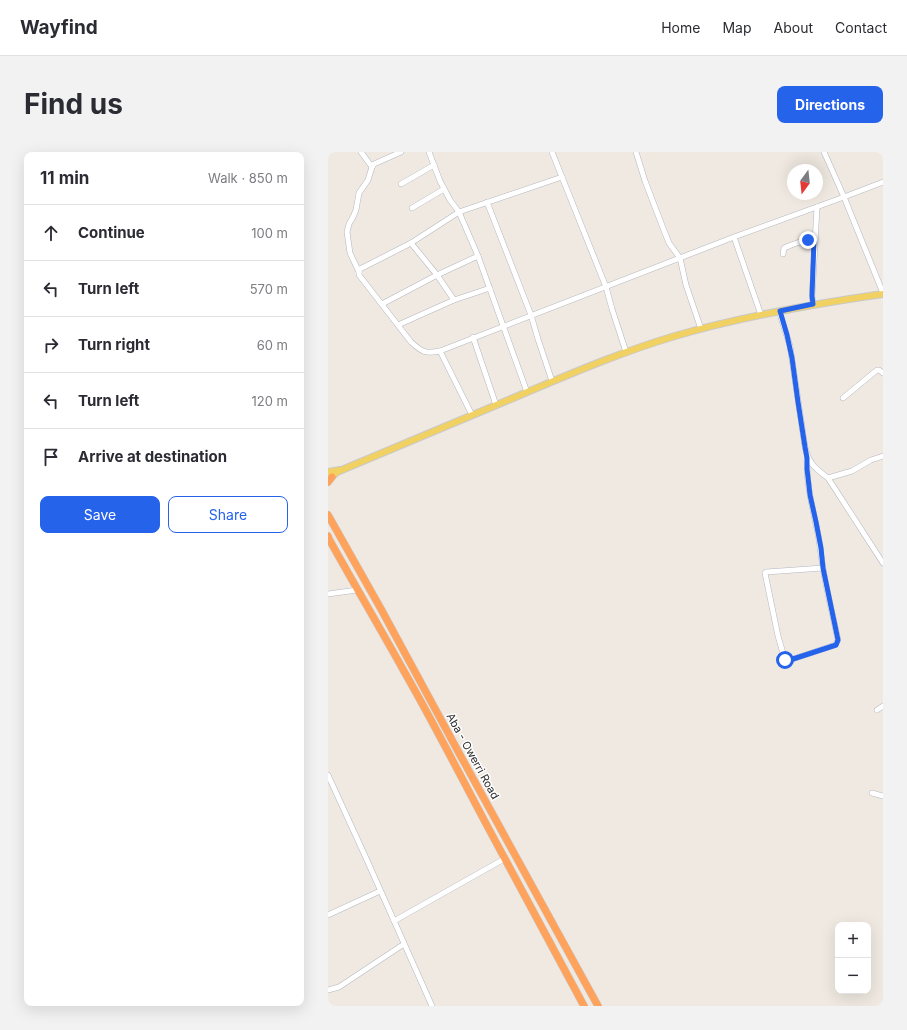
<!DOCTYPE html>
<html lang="en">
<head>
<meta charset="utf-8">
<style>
  body { margin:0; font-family:Inter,sans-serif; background:#f2f2f3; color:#2b2b33 }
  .controls { position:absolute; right:12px; bottom:12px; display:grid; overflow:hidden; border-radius:8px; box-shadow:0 4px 16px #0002 }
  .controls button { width:36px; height:36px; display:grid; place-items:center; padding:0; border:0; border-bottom:1px solid #e1e1e2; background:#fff; color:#2b2b33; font:20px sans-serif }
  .compass { position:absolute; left:459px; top:12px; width:36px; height:36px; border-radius:50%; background:#fff; box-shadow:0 4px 16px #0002; rotate:195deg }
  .stop { position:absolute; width:12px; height:12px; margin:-9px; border:3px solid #2563eb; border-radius:50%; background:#fff }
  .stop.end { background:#2563eb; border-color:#fff; box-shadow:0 1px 4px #0008 }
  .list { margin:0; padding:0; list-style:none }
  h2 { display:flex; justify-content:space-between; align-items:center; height:52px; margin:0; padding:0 16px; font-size:17px }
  h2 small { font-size:13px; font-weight:400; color:#7c7c81 }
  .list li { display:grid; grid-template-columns:26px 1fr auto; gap:12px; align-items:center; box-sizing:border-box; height:56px; padding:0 16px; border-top:1px solid #e1e1e2 }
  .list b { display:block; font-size:15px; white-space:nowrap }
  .list em { font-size:13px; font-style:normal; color:#7c7c81 }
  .actions { display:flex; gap:8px; padding:12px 16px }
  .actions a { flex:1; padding:9px 0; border:1px solid #2563eb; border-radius:8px; text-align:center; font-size:14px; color:#2563eb }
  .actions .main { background:#2563eb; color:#fff }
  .icon { flex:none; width:22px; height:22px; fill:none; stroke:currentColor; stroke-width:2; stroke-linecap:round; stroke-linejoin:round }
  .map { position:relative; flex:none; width:555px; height:854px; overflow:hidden; border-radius:8px }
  header { display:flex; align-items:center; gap:24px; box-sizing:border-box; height:56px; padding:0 20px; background:#fff; border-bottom:1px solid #e1e1e2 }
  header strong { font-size:19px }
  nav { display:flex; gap:22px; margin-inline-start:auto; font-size:14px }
  .intro { display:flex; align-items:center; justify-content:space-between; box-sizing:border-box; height:96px; padding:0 24px }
  h1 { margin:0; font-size:28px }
  .button { padding:10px 18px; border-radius:8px; background:#2563eb; color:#fff; font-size:14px; font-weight:700 }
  main { display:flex; gap:24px; padding:0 24px }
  aside { flex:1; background:#fff; border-radius:8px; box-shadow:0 4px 16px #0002 }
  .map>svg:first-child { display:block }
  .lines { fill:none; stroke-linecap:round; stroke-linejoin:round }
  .minor-casing { stroke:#b4b7c1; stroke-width:6 }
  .major-casing { stroke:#c9c9c9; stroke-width:8 }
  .highway-casing { stroke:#c9c9c9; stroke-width:8 }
  .minor { stroke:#fff; stroke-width:5 }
  .major { stroke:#f2d163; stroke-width:6 }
  .highway { stroke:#ffa35c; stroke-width:7 }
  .route { stroke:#2563eb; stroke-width:5 }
  .labels { text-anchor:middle; stroke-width:3; stroke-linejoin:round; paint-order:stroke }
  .street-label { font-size:11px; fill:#2e2e2e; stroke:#fff }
</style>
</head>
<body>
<header>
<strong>Wayfind</strong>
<nav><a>Home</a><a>Map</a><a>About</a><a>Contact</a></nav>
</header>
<div class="intro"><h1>Find us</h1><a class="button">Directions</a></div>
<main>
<aside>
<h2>11 min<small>Walk · 850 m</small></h2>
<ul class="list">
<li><svg class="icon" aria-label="ahead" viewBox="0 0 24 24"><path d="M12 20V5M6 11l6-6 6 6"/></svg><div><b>Continue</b></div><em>100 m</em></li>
<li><svg class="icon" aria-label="left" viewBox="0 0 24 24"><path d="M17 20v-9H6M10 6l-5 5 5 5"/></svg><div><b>Turn left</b></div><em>570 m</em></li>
<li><svg class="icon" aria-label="right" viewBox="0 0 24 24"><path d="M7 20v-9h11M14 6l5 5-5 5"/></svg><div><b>Turn right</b></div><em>60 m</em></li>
<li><svg class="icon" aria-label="left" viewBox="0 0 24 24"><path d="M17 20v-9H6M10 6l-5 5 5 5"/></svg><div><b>Turn left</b></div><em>120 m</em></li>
<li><svg class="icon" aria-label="arrive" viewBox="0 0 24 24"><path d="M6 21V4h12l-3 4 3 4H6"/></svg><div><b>Arrive at destination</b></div></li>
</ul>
<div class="actions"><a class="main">Save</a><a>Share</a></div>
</aside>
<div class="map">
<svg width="555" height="854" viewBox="0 0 555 854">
  <rect width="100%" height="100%" fill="#efe9e1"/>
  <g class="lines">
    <!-- minor casing -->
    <g class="minor-casing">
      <g id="minor">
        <path d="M33 0 44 15"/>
        <path d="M101 0 112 29 122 48 131 60 150 104 199 240"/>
        <path d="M224 0 234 25"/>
        <path d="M308 0 317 29 335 76 341 91 352 106 358 133 373 177"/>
        <path d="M496 0 516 45 555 141"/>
        <path d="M73 32 106 13"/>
        <path d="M159 50 203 163 210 187 224 229"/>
        <path d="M84 56 116 37"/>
        <path d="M406 85 433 163"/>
        <path d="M83 91 109 123 126 148"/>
        <path d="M455 102 456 96C466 92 475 88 487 88"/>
        <path d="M31 120 22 101 19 80 21 72 25 65 28 58 31 41 40 28 44 15 46 12 73 0"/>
        <path d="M54 152 109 123 150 104"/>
        <path d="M485 152 484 144 485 128 489 55"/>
        <path d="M451 159 462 194 477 295C481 312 487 316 500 326L555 411"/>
        <path d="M70 173 126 148 162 136"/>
        <path d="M145 185 168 253"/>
        <path d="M112 199C97 202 94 200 83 190L31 123V120L32 117 83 91 131 60 234 25 278 135 284 157 298 200"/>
        <path d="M515 246 549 218H551L555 221"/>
        <path d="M144 263 112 199 406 85 516 45 555 30"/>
        <path d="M479 306C478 332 485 357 490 382 492 393 493 404 495 416 499 440 505 464 510 488L507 493 459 509 457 508 450 484 437 421 438 420 495 416"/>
        <path d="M500 326 524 319 543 308 555 304"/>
        <path d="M0 442 29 438"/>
        <path d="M549 558 555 554"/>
        <path d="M0 623 38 706 104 854"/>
        <path d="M544 641 555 644"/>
        <path d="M0 763 52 739"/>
        <path d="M66 769 176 707"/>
        <path d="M0 838 11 835 76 792"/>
      </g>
    </g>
    <!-- major casing -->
    <g class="major-casing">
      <g id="major">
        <path d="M0 320 12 318"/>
        <path d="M0 328 9 320 16 317C76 292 137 266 197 241 247 220 296 199 347 184 415 164 485 152 555 142"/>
      </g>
    </g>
    <!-- highway casing -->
    <g class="highway-casing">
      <g id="highway">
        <path d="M0 330 4 325"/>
        <path d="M0 363 53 457 131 601 270 854"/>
        <path d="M0 384 1 387C26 432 52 476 77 521 112 582 143 645 177 707 203 756 230 805 256 854"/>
      </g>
    </g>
    <!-- minor -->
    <use href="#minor" class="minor"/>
    <!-- major -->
    <use href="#major" class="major"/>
    <!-- highway -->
    <use href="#highway" class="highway"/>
  </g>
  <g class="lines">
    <!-- route -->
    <path class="route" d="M457 508 461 509 465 507 508 493 510 488 495 416 493 396 488 370 482 343 479 317V306L477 295 470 250 464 206 459 183 452 159 485 152 484 144 486 88H480"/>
  </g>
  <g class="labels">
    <!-- street labels -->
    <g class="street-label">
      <text transform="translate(145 604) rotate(61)" y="4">Aba - Owerri Road</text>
    </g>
  </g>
</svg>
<div class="controls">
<button>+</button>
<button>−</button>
</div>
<svg class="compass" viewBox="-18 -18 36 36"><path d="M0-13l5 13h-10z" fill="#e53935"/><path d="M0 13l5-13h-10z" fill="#7c7c81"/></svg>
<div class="stop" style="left:457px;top:508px"></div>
<div class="stop end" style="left:480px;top:88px"></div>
</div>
</main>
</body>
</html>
